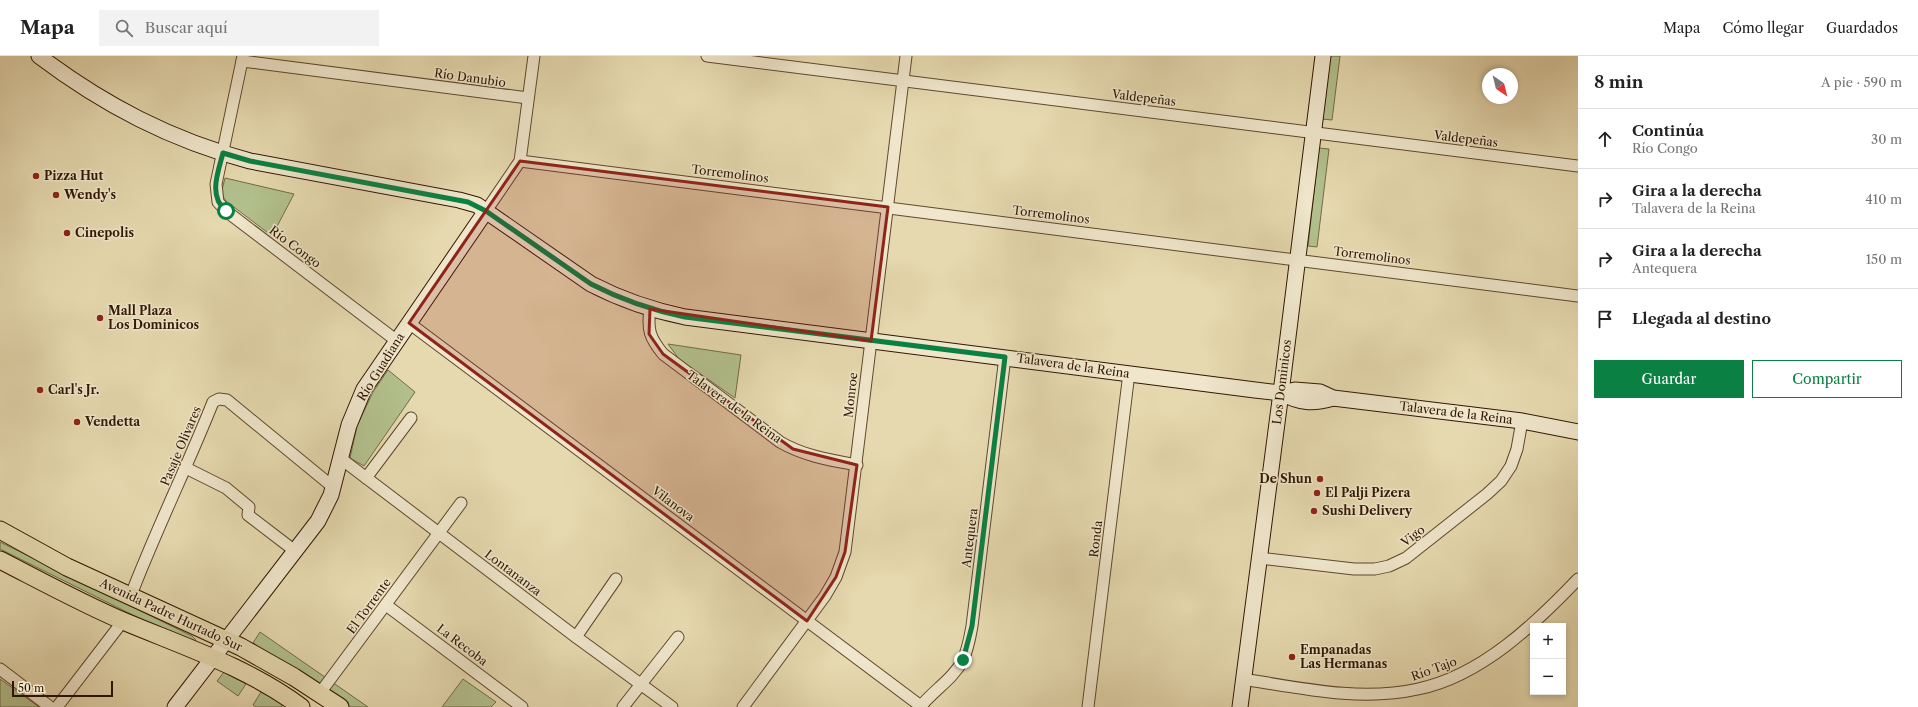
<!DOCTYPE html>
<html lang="es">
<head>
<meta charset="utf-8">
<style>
  body { margin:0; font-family:"Libre Caslon Text",serif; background:#f2f2f2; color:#222 }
  .controls { position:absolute; right:12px; bottom:12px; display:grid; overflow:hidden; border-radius:0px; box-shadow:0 2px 6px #0003 }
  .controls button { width:36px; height:36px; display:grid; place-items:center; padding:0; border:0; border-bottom:1px solid #e0e0e0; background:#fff; color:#222; font:20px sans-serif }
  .compass { position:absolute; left:1482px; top:12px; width:36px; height:36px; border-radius:50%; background:#fff; box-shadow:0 2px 6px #0003; rotate:145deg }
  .scale { position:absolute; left:12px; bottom:10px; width:101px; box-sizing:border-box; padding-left:4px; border:2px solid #321700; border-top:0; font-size:11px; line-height:14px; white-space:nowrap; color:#321700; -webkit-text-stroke:3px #efe6cb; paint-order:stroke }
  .stop { position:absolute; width:12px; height:12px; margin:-9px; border:3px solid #0b8043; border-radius:50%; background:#fff }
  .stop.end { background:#0b8043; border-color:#fff; box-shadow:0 1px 4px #0008 }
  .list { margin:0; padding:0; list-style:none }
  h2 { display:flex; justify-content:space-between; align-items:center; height:52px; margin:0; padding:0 16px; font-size:17px }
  h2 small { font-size:13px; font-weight:400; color:#767676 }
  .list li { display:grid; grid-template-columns:26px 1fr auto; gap:12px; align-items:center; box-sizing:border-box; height:60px; padding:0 16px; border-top:1px solid #e0e0e0 }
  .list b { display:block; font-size:15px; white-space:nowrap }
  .list p { margin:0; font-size:13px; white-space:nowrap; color:#767676 }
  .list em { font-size:13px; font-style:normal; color:#767676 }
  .actions { display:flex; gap:8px; padding:12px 16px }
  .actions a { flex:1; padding:9px 0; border:1px solid #0b8043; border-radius:0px; text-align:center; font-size:14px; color:#0b8043 }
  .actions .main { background:#0b8043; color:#fff }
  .icon { flex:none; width:22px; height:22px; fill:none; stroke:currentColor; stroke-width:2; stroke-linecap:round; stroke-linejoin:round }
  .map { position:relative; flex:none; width:1578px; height:651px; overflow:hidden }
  header { display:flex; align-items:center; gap:24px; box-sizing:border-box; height:56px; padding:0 20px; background:#fff; border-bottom:1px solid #e0e0e0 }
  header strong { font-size:19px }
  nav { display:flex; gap:22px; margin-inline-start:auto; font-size:14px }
  .search { width:280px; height:36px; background:#f2f2f2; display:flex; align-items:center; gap:10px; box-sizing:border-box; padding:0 14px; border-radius:0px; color:#767676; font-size:15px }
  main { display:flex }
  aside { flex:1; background:#fff }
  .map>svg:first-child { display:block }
  .green { fill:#b2c08d; stroke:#726c46 }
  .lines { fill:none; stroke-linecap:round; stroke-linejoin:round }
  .street-casing { stroke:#5f482c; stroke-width:13 }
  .secondary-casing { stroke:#321700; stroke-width:17 }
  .primary-casing { stroke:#321700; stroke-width:19 }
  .street { stroke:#efe6cb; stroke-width:11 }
  .secondary { stroke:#efe6cb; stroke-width:15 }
  .primary { stroke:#e6d9af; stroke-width:17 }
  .route { stroke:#0b8043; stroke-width:5 }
  .marked { fill:#8f2418; fill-opacity:0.2; stroke:#8f2418; stroke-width:3; stroke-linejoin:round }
  .poi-dot { fill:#8f2418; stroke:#efe6cb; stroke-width:1.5 }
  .labels { text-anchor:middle; stroke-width:3; stroke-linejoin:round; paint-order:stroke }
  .street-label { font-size:12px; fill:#321700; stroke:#efe6cb }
  .poi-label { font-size:12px; font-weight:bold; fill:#321700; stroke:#efe6cb; text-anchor:start }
</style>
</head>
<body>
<header>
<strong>Mapa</strong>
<div class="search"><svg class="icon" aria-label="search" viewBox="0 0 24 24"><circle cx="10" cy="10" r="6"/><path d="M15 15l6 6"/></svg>Buscar aquí</div>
<nav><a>Mapa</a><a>Cómo llegar</a><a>Guardados</a></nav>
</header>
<main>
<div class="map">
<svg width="1578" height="651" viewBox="0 0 1578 651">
  <rect width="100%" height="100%" fill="#e6d9af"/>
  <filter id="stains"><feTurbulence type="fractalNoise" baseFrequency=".005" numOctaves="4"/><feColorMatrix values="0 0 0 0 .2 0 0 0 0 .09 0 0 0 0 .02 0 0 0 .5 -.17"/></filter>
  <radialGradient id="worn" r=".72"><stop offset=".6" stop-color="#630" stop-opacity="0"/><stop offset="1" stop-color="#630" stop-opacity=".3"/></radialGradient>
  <!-- green -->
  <g class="green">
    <path d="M1330 0H1340L1332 64 1322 63Z"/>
    <path d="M1319 92 1329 93 1317 191 1308 190Z"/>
    <path d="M225 122 294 138 272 180 226 145 221 138Z"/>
    <path d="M668 288 741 299 735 342 679 303Z"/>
    <path d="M388 314 415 336 364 410 350 402 357 370 373 336Z"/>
    <path d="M0 486 192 580 196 584 195 586 143 564 0 493Z"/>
    <path d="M260 576 368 651H351L331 636 253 587Z"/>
    <path d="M224 616 246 628 238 640 217 625Z"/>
    <path d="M0 623 39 651H0Z"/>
    <path d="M463 623 496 646 491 651H442Z"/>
    <path d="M261 636 281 646 282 651H256L253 649Z"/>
  </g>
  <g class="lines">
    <!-- street casing -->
    <g class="street-casing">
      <g id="street">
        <path d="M243 0 216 128 218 146 226 155 397 285"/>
        <path d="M707 0 1578 110"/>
        <path d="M242 5 528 42"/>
        <path d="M520 105 1578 240"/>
        <path d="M486 155 520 105 534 0"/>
        <path d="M650 253C647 274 650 282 663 298L780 386C804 400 830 404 857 409"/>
        <path d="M409 267 922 651"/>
        <path d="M340 402 576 581 672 651"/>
        <path d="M186 412 226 432 249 451 248 459 295 495"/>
        <path d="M366 422 411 362"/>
        <path d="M1259 502 1354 513H1375L1389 510 1406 502 1487 438 1501 425 1511 410 1517 393 1522 365"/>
        <path d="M131 539C156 474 187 411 213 346L219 343 227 344 333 431"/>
        <path d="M386 549 522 651"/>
        <path d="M576 581 616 523"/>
        <path d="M0 613 50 651"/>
        <path d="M1243 623C1300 632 1361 646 1418 633 1481 620 1535 568 1578 523"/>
        <path d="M320 637 461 447"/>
        <path d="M921 650C934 634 953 623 963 604 968 593 970 581 972 570L1005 301"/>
        <path d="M57 651 123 565"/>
        <path d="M623 651 678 581"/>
        <path d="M743 651 825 540 836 521 845 496 906 0"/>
        <path d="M1088 651 1129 317"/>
      </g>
    </g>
    <!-- secondary casing -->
    <g class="secondary-casing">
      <g id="secondary">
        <path d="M39 0C104 49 171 84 250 105L459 144 477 149 591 228C622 244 651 254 685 261L1255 334 1281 337 1295 334 1320 336 1333 342 1522 365 1578 376"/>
        <path d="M1281 337C1300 347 1313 348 1333 342"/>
        <path d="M175 651 318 465 331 439 349 369 364 333 486 155"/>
        <path d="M1240 651 1283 321 1323 0"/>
      </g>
    </g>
    <!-- primary casing -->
    <g class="primary-casing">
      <g id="primary">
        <path d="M0 474 67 511 241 591 294 621 340 651"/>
        <path d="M0 504C41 525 81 547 123 565 185 591 247 611 301 651"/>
      </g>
    </g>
    <!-- street -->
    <use href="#street" class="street"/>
    <!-- secondary -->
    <use href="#secondary" class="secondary"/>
    <!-- primary -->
    <use href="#primary" class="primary"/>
  </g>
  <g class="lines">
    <!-- route -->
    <path class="route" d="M226 155C208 140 218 116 223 97L250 105 468 146 486 155 591 228C622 244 651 254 685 261L1005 301 972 570 963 604"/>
  </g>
  <!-- marked area -->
  <path class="marked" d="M520 105 888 151 871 285 650 253 649 278 663 298 793 393 857 409 845 496 836 521 807 565 409 267Z"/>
  <!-- markers -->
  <g class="poi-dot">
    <circle cx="36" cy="120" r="4"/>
    <circle cx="56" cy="139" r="4"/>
    <circle cx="67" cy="177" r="4"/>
    <circle cx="100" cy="262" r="4"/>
    <circle cx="40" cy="334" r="4"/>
    <circle cx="77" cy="366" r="4"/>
    <circle cx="1320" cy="423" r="4"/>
    <circle cx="1317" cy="437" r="4"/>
    <circle cx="1314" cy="455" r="4"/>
    <circle cx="1292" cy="601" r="4"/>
  </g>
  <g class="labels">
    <!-- street labels -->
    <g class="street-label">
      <text transform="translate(470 22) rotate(8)" y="4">Río Danubio</text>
      <text transform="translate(1144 42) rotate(7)" y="4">Valdepeñas</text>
      <text transform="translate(1466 83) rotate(7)" y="4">Valdepeñas</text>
      <text transform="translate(730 118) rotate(7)" y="4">Torremolinos</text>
      <text transform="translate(1051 159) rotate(7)" y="4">Torremolinos</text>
      <text transform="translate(295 191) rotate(37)" y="4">Río Congo</text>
      <text transform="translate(1372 200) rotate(7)" y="4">Torremolinos</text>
      <text transform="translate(1073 310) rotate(8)" y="4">Talavera de la Reina</text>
      <text transform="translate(381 311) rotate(-58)" y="4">Río Guadiana</text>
      <text transform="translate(1282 326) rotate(-83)" y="4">Los Dominicos</text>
      <text transform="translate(851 339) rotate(-84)" y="4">Monroe</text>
      <text transform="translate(734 351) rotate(36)" y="4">Talavera de la Reina</text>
      <text transform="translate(1456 357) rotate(7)" y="4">Talavera de la Reina</text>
      <text transform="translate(181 390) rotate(-67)" y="4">Pasaje Olivares</text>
      <text transform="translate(673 448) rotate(37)" y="4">Vilanova</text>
      <text transform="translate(1413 480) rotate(-38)" y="4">Vigo</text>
      <text transform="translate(970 482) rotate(-83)" y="4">Antequera</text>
      <text transform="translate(1096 483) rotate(-83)" y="4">Ronda</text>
      <text transform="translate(513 517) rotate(37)" y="4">Lontananza</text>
      <text transform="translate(369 550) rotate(-54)" y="4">El Torrente</text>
      <text transform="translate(171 559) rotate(25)" y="4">Avenida Padre Hurtado Sur</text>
      <text transform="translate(462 589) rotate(37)" y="4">La Recoba</text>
      <text transform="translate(1434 613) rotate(-20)" y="4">Río Tajo</text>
    </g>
    <!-- poi labels -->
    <g class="poi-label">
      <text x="44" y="124">Pizza Hut</text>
      <text x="64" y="143">Wendy's</text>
      <text x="75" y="181">Cinepolis</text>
      <text x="108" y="259">Mall Plaza<tspan x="108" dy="14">Los Dominicos</tspan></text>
      <text x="48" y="338">Carl's Jr.</text>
      <text x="85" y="370">Vendetta</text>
      <text x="1312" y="427" text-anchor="end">De Shun</text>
      <text x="1325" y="441">El Palji Pizera</text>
      <text x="1322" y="459">Sushi Delivery</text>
      <text x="1300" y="598">Empanadas<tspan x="1300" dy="14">Las Hermanas</tspan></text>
    </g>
  </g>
  <rect width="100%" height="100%" filter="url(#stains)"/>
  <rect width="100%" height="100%" fill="url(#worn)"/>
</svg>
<div class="controls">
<button>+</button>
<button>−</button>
</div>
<svg class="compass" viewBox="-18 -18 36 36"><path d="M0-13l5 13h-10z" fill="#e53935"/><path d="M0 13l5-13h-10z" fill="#767676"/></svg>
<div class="scale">50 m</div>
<div class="stop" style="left:226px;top:155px"></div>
<div class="stop end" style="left:963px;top:604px"></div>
</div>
<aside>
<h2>8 min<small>A pie · 590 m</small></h2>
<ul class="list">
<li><svg class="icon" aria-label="ahead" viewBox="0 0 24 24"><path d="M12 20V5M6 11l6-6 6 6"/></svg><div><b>Continúa</b><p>Río Congo</p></div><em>30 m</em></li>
<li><svg class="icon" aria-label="right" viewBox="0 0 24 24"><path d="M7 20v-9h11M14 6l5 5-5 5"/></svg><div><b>Gira a la derecha</b><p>Talavera de la Reina</p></div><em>410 m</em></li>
<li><svg class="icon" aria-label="right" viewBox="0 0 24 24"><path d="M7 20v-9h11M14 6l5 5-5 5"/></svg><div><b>Gira a la derecha</b><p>Antequera</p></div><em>150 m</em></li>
<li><svg class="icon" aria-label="arrive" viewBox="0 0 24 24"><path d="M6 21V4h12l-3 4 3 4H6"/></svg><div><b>Llegada al destino</b></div></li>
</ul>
<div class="actions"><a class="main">Guardar</a><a>Compartir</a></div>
</aside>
</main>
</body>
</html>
